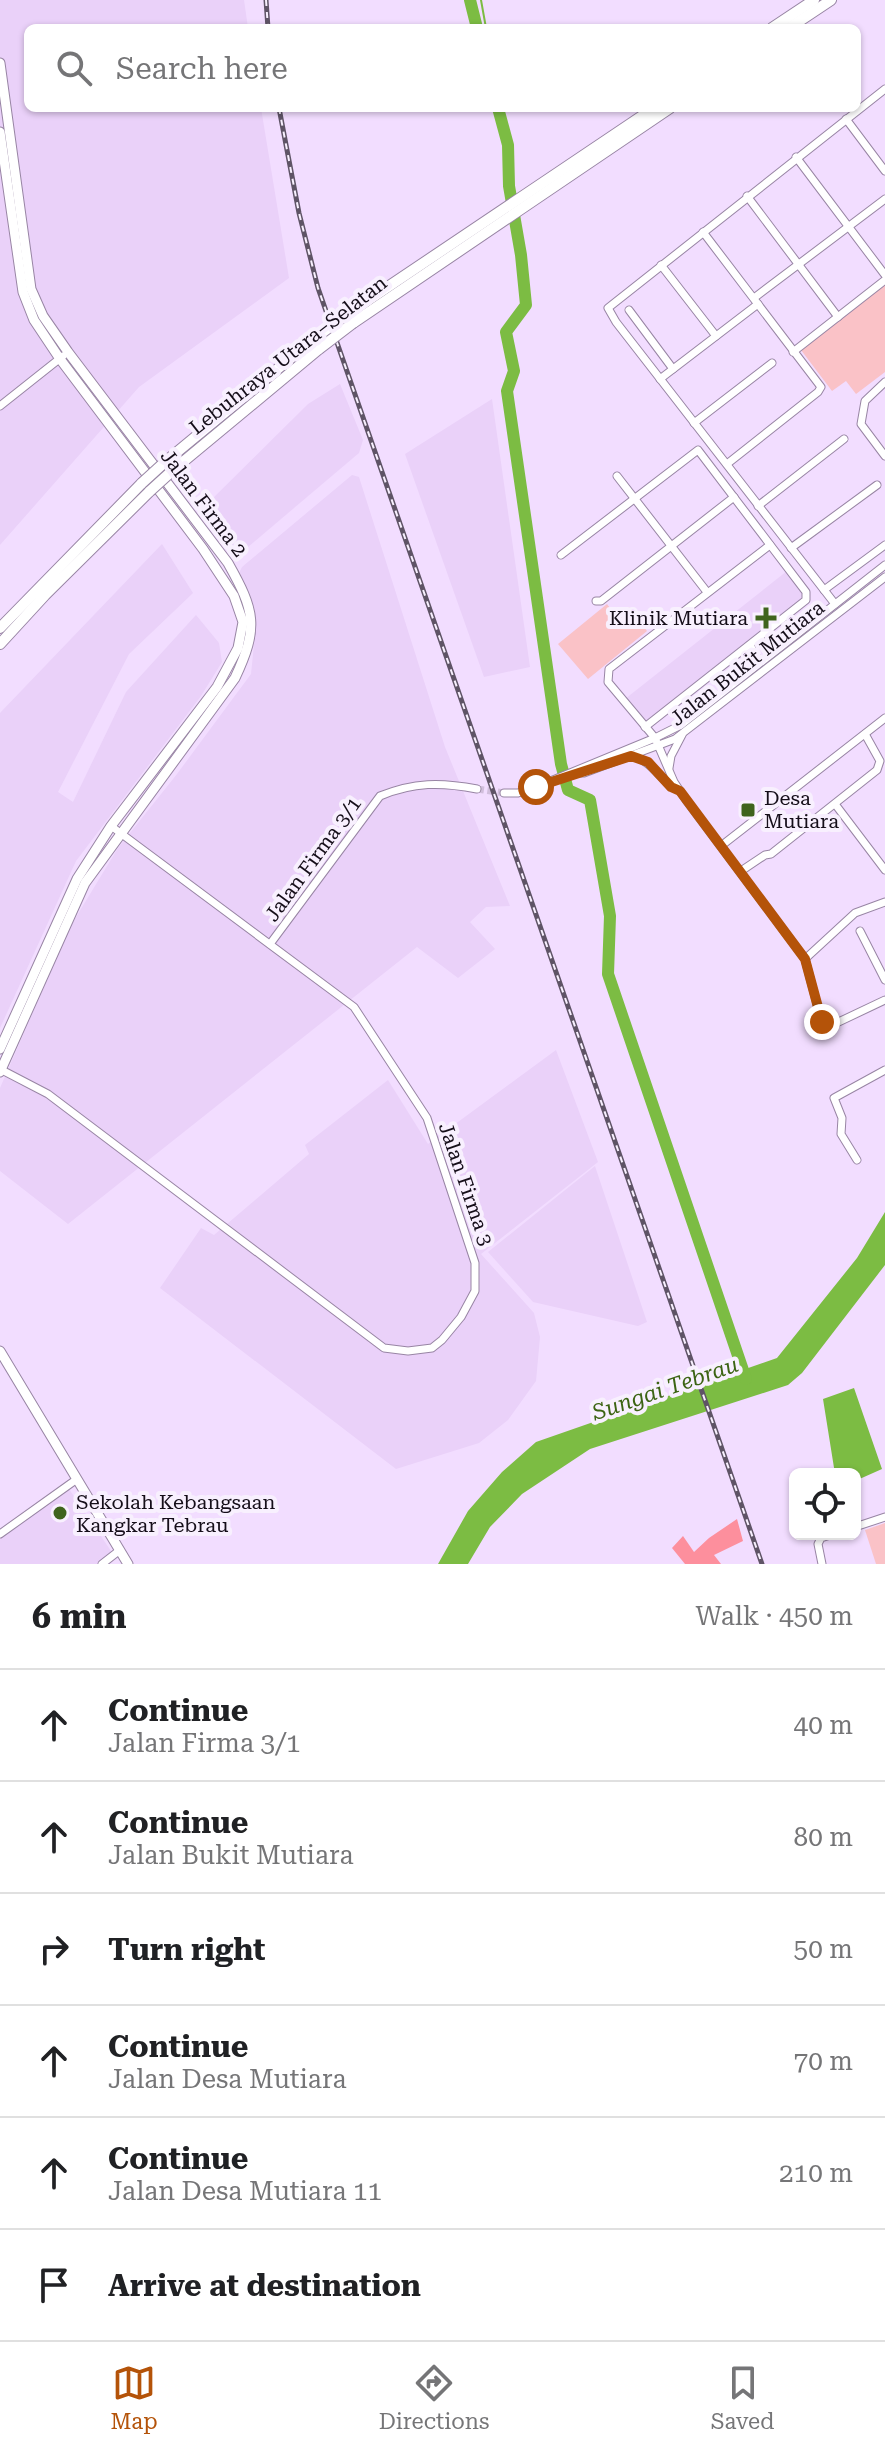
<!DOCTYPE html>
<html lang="en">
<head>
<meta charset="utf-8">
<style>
  body { margin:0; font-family:"Roboto Serif",serif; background:#f6f6f6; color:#202124 }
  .controls { position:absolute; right:24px; bottom:24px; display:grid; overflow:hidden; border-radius:12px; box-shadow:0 2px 6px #0004 }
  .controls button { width:72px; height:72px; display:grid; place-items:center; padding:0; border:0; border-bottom:2px solid #e0e0e0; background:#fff; color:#202124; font:40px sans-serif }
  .stop { position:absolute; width:24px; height:24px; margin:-18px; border:6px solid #b45309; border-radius:50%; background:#fff }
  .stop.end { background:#b45309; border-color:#fff; box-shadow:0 2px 8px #0008 }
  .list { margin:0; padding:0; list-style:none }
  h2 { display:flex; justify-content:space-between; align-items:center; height:104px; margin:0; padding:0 32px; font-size:34px }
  h2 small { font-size:26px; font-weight:400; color:#757577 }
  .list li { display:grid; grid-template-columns:52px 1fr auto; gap:24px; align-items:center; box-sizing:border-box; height:112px; padding:0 32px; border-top:2px solid #e0e0e0 }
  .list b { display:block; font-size:30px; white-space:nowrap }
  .list p { margin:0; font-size:26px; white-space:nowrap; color:#757577 }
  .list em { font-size:26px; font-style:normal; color:#757577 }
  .icon { flex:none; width:44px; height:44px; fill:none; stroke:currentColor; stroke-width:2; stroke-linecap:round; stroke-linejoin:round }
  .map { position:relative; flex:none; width:885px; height:1564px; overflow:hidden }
  .search { position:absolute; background:#fff; box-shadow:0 2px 6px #0004; left:24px; right:24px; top:24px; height:88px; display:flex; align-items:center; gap:20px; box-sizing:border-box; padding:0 28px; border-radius:12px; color:#757577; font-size:30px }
  .sheet { height:776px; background:#fff }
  nav { display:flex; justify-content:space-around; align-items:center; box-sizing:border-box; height:112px; border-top:2px solid #e0e0e0; background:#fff; font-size:22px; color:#757577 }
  nav a { display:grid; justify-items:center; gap:4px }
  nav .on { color:#b45309 }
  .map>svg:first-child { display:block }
  .built { fill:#ead1f9 }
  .green { fill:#fac2c7 }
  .forest { fill:#fd8f9d }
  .water { fill:#7cbc43 }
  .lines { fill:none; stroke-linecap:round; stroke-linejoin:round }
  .stream { stroke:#7cbc43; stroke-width:2 }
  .river { stroke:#7cbc43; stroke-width:12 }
  .minor-tunnel { stroke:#d1bedc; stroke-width:7; stroke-dasharray:7 3.5; stroke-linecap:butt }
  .minor-casing { stroke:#9885a4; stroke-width:9 }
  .major-casing { stroke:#9885a4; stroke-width:11 }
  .highway-casing { stroke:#9885a4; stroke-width:12 }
  .minor { stroke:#fff; stroke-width:7 }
  .major { stroke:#fff; stroke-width:9 }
  .highway { stroke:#fff; stroke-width:10 }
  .rail-casing { stroke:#5f5466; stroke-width:5 }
  .rail { stroke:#f8f0fe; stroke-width:2; stroke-dasharray:6; stroke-linecap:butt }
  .highway-bridge-casing { stroke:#9885a4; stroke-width:12; stroke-linecap:butt }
  .highway-bridge { stroke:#fff; stroke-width:10 }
  .route { stroke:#b45309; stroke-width:10 }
  .poi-dot { fill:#3f641d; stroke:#f8f0fe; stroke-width:3 }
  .labels { text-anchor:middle; stroke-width:8; stroke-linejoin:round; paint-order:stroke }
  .street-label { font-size:20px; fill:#150e19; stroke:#f8f0fe }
  .poi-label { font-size:20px; fill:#150e19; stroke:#f8f0fe; text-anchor:start }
  .water-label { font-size:22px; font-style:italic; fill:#3c6413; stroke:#f8f0fe }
</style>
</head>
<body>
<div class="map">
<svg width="885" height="1564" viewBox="0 0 885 1564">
  <rect width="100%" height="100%" fill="#f2ddff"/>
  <!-- built -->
  <g class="built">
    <path d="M0 0H244L248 28H28V108H261L289 278 139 387 0 545Z"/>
    <path d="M340 384 363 440 359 453 235 558 200 511 308 404Z"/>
    <path d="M492 399 530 667 484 677 405 454Z"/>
    <path d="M352 475 359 477 445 747 510 906 486 907 470 922 495 949 458 978 417 947 68 1224 0 1171V1088L70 927 118 848 177 774 251 674 256 625 253 607 239 573 242 567Z"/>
    <path d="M162 544 193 593 129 654 58 792 73 802 126 692 196 615 219 643 222 662 201 696 76 861 0 1028V713Z"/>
    <path d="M787 571 809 599 649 727 625 699Z"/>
    <path d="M556 1050 598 1162 481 1254 534 1313 540 1337 536 1381 508 1420 479 1443 396 1469 160 1288 201 1228 214 1235 309 1154 305 1145 388 1080 428 1144Z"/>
    <path d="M595 1166 647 1322 638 1326 533 1302 488 1252Z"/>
    <path d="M69 1489 113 1554 99 1564H0V1537Z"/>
  </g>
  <!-- green -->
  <g class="green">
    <path d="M885 285V372L856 394 846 381 832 391 801 350Z"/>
    <path d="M607 604 616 616 629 607 647 631 588 679 558 644Z"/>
    <path d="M885 1523V1564H876L865 1530Z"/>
  </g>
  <!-- forest -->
  <path class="forest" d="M737 1519 743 1541 714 1555 721 1564H685L672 1548 683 1536 694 1552 709 1538Z"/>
  <!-- water -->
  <g class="water">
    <path d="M885 1212V1265L802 1373 788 1385 590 1449 522 1494 490 1527 468 1564H438L468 1511 502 1472 536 1442 777 1358 857 1258Z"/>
    <path d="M854 1388 882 1469 855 1481V1474H835L823 1399Z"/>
  </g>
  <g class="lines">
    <!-- stream -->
    <path class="stream" d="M481 0 486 28"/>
    <!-- river -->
    <g class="river">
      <path d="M470 0 477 28"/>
      <path d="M498 108 508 145 509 186 521 255 526 305 506 332 514 371 507 391 561 764 568 790 590 800 610 916 608 974 746 1379"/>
    </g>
    <!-- minor-tunnel -->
    <path class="minor-tunnel" d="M477 789 504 793"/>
    <!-- minor casing -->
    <g class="minor-casing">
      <g id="minor">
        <path d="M846 119 885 171"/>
        <path d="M796 157 885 275"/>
        <path d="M747 196 838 317"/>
        <path d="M703 232 821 387 818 392 727 464"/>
        <path d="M661 265 716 336"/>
        <path d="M754 298 885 199"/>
        <path d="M629 310 673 369"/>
        <path d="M793 352 885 280"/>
        <path d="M660 379 758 304"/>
        <path d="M885 382 865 401 861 424 885 456"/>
        <path d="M0 406 63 356"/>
        <path d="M694 423 772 363"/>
        <path d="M617 476 707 592"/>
        <path d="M758 506 844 439"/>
        <path d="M770 545 609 669 608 682 655 738 674 782 686 800 805 959 823 1027H828L885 1000"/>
        <path d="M791 548 877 485"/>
        <path d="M561 555 698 450 806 592V600L645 727"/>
        <path d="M824 590 885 545"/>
        <path d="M596 601H601L734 497"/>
        <path d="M835 604 616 322 608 308 885 89"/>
        <path d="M750 645 756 656 751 668"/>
        <path d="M632 756C653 761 660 781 678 790"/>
        <path d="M669 768 671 756 682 735"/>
        <path d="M575 773H584L675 739 885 577"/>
        <path d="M504 793H518L536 787 655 738 681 725 885 565"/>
        <path d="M835 804 885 870"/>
        <path d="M721 846 885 718"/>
        <path d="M741 871 765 855 771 854 877 770 880 761 865 734"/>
        <path d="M860 931 885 980"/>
        <path d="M270 944 380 796C414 782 441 782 477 789"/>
        <path d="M805 959 855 913 885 902"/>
        <path d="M0 1069 48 1094 384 1348 408 1351 432 1348 442 1340 461 1317 475 1291V1263L427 1118 354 1007 111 826"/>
        <path d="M857 1160 841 1134 842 1118 834 1098 885 1070"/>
        <path d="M855 1527 885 1517"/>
        <path d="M0 1534 77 1479"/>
        <path d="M102 1564 120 1550"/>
        <path d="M822 1564 818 1544 821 1538 833 1534"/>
      </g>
    </g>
    <!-- major casing -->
    <g class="major-casing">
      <g id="major">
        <path d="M0 63 31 289 43 316 68 352 228 563C255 611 259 627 235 678L85 883 0 1072"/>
        <path d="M0 132 23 292 34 320 60 359 203 549 234 596 243 622 238 648 217 687 111 826 77 879 0 1049"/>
        <path d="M0 1351 128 1564"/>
      </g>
    </g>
    <!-- highway casing -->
    <g class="highway-casing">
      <g id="highway">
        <path d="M772 28 814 0"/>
        <path d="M789 28 831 0"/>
        <path d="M349 313 654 108"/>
        <path d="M353 323 670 108"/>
        <path d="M165 462 315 338"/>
        <path d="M172 471 319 349"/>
        <path d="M0 628 142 483"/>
        <path d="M0 644 45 595 150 491"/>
      </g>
    </g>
    <!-- minor -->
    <use href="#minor" class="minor"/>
    <!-- major -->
    <use href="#major" class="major"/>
    <!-- highway -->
    <use href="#highway" class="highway"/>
    <!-- rail casing -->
    <g class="rail-casing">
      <g id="rail">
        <path d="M266 0 268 28"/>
        <path d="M279 108 299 213 318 288 762 1564"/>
      </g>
    </g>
    <!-- rail -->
    <use href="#rail" class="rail"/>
    <!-- highway-bridge casing -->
    <g class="highway-bridge-casing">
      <g id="highway-bridge">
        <path d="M315 338 349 313"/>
        <path d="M319 349 353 323"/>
        <path d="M142 483 165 462"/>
        <path d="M150 491 172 471"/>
      </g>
    </g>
    <!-- highway-bridge -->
    <use href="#highway-bridge" class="highway-bridge"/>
  </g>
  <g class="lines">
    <!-- route -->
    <path class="route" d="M536 787 631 756 648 762 671 787 680 791 805 959 822 1022"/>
  </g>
  <!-- markers -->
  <g class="poi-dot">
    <path d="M762 606h8v8h8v8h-8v8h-8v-8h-8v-8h8z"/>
    <rect x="740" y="802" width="16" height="16" rx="4"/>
    <circle cx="60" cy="1513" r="8"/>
  </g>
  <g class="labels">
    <!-- street labels -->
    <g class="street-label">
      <text transform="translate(288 355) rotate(-38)" y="7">Lebuhraya Utara–Selatan</text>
      <text transform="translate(204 503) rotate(53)" y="7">Jalan Firma 2</text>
      <text transform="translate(747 663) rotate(-38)" y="7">Jalan Bukit Mutiara</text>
      <text transform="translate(313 859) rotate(-54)" y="7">Jalan Firma 3/1</text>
      <text transform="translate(466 1184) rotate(71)" y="7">Jalan Firma 3</text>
    </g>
    <!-- poi labels -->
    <g class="poi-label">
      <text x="748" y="625" text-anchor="end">Klinik Mutiara</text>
      <text x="764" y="805">Desa<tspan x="764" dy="23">Mutiara</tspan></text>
      <text x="76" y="1509">Sekolah Kebangsaan<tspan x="76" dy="23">Kangkar Tebrau</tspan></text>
    </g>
    <!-- water labels -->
    <g class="water-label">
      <text transform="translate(665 1388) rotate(-19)" y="8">Sungai Tebrau</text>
    </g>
  </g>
</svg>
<div class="controls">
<button><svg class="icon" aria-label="locate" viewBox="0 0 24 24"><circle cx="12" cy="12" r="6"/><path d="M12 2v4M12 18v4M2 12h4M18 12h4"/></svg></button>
</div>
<div class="stop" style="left:536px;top:787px"></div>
<div class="stop end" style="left:822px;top:1022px"></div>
<div class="search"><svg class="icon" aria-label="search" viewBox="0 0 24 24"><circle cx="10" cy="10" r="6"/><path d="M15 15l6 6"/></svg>Search here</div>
</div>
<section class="sheet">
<h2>6 min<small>Walk · 450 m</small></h2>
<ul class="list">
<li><svg class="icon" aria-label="ahead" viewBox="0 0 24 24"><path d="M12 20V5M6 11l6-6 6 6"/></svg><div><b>Continue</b><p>Jalan Firma 3/1</p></div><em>40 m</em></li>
<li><svg class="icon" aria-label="ahead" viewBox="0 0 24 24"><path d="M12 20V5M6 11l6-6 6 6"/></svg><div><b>Continue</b><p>Jalan Bukit Mutiara</p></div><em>80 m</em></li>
<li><svg class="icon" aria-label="right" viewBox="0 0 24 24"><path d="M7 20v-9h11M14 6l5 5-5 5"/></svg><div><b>Turn right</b></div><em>50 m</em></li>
<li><svg class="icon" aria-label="ahead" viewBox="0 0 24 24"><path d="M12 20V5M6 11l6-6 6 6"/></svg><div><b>Continue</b><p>Jalan Desa Mutiara</p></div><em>70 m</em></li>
<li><svg class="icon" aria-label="ahead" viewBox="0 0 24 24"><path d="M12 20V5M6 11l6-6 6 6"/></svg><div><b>Continue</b><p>Jalan Desa Mutiara 11</p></div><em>210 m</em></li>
<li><svg class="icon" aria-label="arrive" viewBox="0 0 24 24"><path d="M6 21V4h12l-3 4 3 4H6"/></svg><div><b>Arrive at destination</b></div></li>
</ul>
</section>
<nav>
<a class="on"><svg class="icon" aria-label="map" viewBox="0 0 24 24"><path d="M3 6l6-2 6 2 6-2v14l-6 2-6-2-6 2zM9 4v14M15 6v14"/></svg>Map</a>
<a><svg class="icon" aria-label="directions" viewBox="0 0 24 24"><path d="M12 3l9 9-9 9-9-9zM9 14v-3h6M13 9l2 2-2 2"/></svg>Directions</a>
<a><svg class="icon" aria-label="saved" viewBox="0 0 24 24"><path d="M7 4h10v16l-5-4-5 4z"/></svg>Saved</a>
</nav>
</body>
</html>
